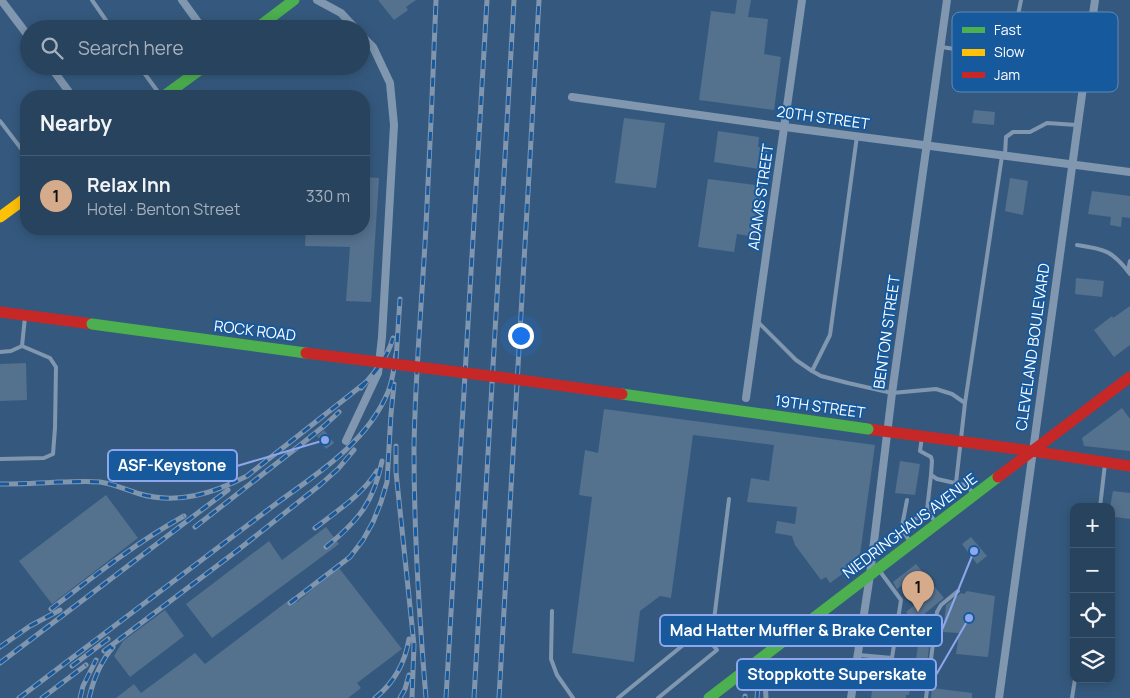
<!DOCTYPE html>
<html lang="en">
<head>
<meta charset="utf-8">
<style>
  body { margin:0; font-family:Manrope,sans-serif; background:#344e67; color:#f1f3f6 }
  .controls { position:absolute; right:15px; bottom:15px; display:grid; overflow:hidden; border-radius:10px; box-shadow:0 2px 12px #0003 }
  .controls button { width:45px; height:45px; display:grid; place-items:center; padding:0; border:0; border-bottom:1px solid #445c73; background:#28435e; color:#f1f3f6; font:25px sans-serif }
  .you { position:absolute; left:520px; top:335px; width:18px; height:18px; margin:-12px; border:4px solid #fff; border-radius:50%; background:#1a73e8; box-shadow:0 0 0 8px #1a73e833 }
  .badge { display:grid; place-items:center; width:32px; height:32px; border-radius:50%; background:#d6ab8b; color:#111; font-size:16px; font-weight:700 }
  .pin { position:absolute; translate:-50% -41px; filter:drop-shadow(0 1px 2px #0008) }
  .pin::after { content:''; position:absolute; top:26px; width:18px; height:15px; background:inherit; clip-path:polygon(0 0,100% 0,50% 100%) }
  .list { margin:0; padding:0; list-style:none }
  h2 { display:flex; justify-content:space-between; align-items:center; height:65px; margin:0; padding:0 20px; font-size:21px }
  h2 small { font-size:16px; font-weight:400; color:#a5b0bc }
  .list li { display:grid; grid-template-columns:32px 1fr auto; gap:15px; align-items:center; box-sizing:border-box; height:80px; padding:0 20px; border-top:1px solid #445c73 }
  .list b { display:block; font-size:19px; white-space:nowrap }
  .list p { margin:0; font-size:16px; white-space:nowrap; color:#a5b0bc }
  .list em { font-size:16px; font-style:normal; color:#a5b0bc }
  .icon { flex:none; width:28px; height:28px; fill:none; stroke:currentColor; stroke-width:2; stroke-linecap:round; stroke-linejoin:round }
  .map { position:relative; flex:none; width:1130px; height:698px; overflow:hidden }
  .search { position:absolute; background:#28435e; box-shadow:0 2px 12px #0003; left:20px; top:20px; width:350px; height:55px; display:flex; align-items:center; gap:12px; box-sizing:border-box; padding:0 18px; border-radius:28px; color:#a5b0bc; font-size:19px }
  .panel { position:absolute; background:#28435e; box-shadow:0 2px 12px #0003; left:20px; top:90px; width:350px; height:145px; border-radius:20px }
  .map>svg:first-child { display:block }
  .building { fill:#54718e }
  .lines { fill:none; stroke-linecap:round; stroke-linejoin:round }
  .lane { stroke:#8097af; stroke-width:4 }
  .street { stroke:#8097af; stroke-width:8 }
  .fast { stroke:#4caf50; stroke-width:11 }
  .slow { stroke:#ffc107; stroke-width:11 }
  .jam { stroke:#c62828; stroke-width:11 }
  .rail-casing { stroke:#8095ae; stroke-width:5 }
  .rail { stroke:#16599d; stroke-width:3; stroke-dasharray:9; stroke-linecap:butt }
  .fast-bridge { stroke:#4caf50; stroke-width:11 }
  .jam-bridge { stroke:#c62828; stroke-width:11 }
  .labels { text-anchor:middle; stroke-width:4; stroke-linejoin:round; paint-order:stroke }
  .street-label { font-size:15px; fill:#fff; stroke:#16599d }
  .key { fill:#16599d; stroke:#5c8bba; stroke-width:1 }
  .key-label { font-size:14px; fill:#fff }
  .leader { fill:none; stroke:#8ea6ec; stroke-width:2 }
  .callout-dot { fill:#8ea6ec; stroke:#16599d; stroke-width:2 }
  .callout { fill:#16599d; stroke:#8ea6ec; stroke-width:2 }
  .callout-label { font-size:16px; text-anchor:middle; font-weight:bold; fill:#fff }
</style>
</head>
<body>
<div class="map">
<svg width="1130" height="698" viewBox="0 0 1130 698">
  <rect width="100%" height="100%" fill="#35597e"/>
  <!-- building -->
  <g class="building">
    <path d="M378 0H416L406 7 408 10 394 20Z"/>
    <path d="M737 0H751L748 17 768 19 764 54 781 57 774 110 699 100 711 11 735 14Z"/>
    <path d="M974 110 995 112 994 125 972 123Z"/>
    <path d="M624 118 665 123 656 188 615 183Z"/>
    <path d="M718 131 759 137 758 147 768 149 765 170 714 162Z"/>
    <path d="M364 177 379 178 371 302 346 301 350 247 305 246 306 229H364Z"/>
    <path d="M1010 178 1028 181 1023 215 1005 211Z"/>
    <path d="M708 179 763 186 755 237 737 234 734 252 698 247Z"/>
    <path d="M1092 191 1130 196V218L1122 217 1121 227 1110 225 1111 217 1088 214Z"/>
    <path d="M1076 278 1104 281 1102 297 1075 294Z"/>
    <path d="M1130 306V345L1114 357 1094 330 1112 316 1113 318Z"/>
    <path d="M26 363 27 400 0 401V364Z"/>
    <path d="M1122 408 1130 419V451L1084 446 1082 438Z"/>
    <path d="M604 409 875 445 859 562 830 583 826 577 821 580 795 545 792 536 775 533 777 521 795 524 797 507 747 502 751 478 769 481 774 445 693 435 671 598 660 596 640 611 634 662 572 653 592 497 579 495 585 450 598 453Z"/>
    <path d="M324 430 334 443 326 449 317 436Z"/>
    <path d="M900 461 920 464 915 495 895 493Z"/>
    <path d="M1113 491 1130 493V519L1114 517V512H1111V507H1110Z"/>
    <path d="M106 495 138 538 52 604 19 561Z"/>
    <path d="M326 527 339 544 212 638 186 604 269 541 282 560Z"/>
    <path d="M971 537 987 556 977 564 962 544Z"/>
    <path d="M916 564 944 598 923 615 930 624H932L925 679 911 677 909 695H906V698H871L872 691 869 690 871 673 903 678 905 670 909 671 910 666 915 667 921 623 917 627 906 612 922 599 911 584 907 587 905 583 897 589 893 582Z"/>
    <path d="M339 568 402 649 357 683 361 688 348 698H116L134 684 141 693 195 653 205 664 293 597 297 602Z"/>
    <path d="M967 591 995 596 988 657 956 654 959 633 943 632 946 605 961 593 964 594Z"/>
    <path d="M165 610 184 636 130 677 114 656 123 641Z"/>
    <path d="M932 688 972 693V698H931Z"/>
  </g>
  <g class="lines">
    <!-- lane -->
    <g class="lane">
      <path d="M92 0 112 29"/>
      <path d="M941 47 1003 56 1009 55 1013 51 1018 15 1021 0"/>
      <path d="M139 66 161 96"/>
      <path d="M0 121 26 155"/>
      <path d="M1005 155 1006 137 1013 132H1030L1047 123 1077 125"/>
      <path d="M1077 245C1105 249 1113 251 1130 274"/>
      <path d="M1128 271 1130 261"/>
      <path d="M757 321 796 360 812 371 821 376 848 383 892 393 936 389 952 394 965 403"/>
      <path d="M0 352 11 351 22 346 25 317"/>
      <path d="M812 371 830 335 857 136"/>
      <path d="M922 437 920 451 931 457 932 461 931 475 937 479 964 485 974 493"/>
      <path d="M0 459 44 458 53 454 55 428 56 367 50 358 22 346"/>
      <path d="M931 475 927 510 936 523"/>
      <path d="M956 483 965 403 1002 156"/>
      <path d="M907 500 902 526 904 532 910 542"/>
      <path d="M1100 507 1105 464"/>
      <path d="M902 526 921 516 927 510"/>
      <path d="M552 611 551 659 557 675 573 698"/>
      <path d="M859 655 892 658 901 600 879 570"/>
      <path d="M618 698 714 620 729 499"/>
      <path d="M658 698 717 650 702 631"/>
      <path d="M926 698 937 612 941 605 958 591"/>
      <path d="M1072 698 1075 679"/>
    </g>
    <!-- street -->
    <g class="street">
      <path d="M1 0 29 37"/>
      <path d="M182 0 203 29"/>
      <path d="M317 0 341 13 356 29"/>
      <path d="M50 66 72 96"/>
      <path d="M572 97 785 127 1130 172"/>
      <path d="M746 398 802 0"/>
      <path d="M346 441 378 373 382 337 394 125 390 83 373 47 361 35"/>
      <path d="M851 698 870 575 892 393 947 0"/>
      <path d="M999 698 1095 0"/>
    </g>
    <!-- fast -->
    <g class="fast">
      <path d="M256 29 294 0"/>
      <path d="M164 96 205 66"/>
      <path d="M709 698 998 477"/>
    </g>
    <!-- slow -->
    <path class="slow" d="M0 217 26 198"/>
    <!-- jam -->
    <g class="jam">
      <path d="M0 312 92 324"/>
      <path d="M868 429 1032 451 1130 466"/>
      <path d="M998 477 1130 377"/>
    </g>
    <!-- rail casing -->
    <g class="rail-casing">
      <g id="rail">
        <path d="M396 360 400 299"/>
        <path d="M361 388C375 372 387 359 393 338"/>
        <path d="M396 446V472L414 645 412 698"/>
        <path d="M0 484C19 484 38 483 58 482 72 482 86 481 100 482 114 484 127 490 140 494 178 505 214 493 247 476L365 383"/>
        <path d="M195 527 304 442 324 426 339 412"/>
        <path d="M315 528C337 511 362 495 377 471"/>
        <path d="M326 547C358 521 374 502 382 461"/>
        <path d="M290 603 350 557 363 540 373 522 381 502 387 482 391 414 394 384"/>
        <path d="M51 609C94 576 137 542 184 516"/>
        <path d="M0 647 30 626 60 610"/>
        <path d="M104 651 238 550 320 485 338 469 354 450"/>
        <path d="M0 663 228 490"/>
        <path d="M72 666 108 639"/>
        <path d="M765 681 766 698"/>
        <path d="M19 698 281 500C322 471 368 440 388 392 393 380 394 367 396 354"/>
        <path d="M42 698 86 665"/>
        <path d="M80 698 83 686 96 660"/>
        <path d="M89 698C93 681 101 661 113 647"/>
        <path d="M375 698C394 683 405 663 409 639"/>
        <path d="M400 698 405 689 409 675"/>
        <path d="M426 698C419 615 414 532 414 449 415 375 422 301 426 226 430 151 433 75 436 0"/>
        <path d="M446 698 487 0"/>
        <path d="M474 698 514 0"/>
        <path d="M499 698 539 0"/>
        <path d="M745 698V696"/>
        <path d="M757 698 758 687"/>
      </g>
    </g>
    <!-- rail -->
    <use href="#rail" class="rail"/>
    <!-- fast-bridge -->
    <g class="fast-bridge">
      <path d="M92 324 306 353"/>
      <path d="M622 394 868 429"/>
    </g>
    <!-- jam-bridge -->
    <path class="jam-bridge" d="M306 353 506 378 622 394"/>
  </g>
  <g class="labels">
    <!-- street labels -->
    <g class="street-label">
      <text transform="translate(823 118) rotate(8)" y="5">20TH STREET</text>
      <text transform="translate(761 197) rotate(-82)" y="5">ADAMS STREET</text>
      <text transform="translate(255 331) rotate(7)" y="5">ROCK ROAD</text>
      <text transform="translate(887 332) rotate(-82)" y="5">BENTON STREET</text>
      <text transform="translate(1033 347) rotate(-82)" y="5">CLEVELAND BOULEVARD</text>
      <text transform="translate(820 407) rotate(8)" y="5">19TH STREET</text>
      <text transform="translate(910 526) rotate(-37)" y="5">NIEDRINGHAUS AVENUE</text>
    </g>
  </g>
  <!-- legend -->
  <rect x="952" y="12" width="166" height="80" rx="8" class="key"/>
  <rect x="962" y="27" width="23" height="6" fill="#4caf50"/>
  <rect x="962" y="49" width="23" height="7" fill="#ffc107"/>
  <rect x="962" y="72" width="23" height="6" fill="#c62828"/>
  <g class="key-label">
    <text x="994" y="35">Fast</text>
    <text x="994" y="57">Slow</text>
    <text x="994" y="80">Jam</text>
  </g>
  <!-- callouts -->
  <path class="leader" d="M325 440L237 466M974 551L942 630M969 618L936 675"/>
  <g class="callout-dot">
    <circle cx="325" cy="440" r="5"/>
    <circle cx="974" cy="551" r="5"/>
    <circle cx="969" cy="618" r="5"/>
  </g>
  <g class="callout">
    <rect x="108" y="450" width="129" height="31" rx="5"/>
    <rect x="660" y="615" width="282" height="31" rx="5"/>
    <rect x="737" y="659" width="199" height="31" rx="5"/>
  </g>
  <g class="callout-label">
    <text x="172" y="471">ASF-Keystone</text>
    <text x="801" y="636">Mad Hatter Muffler &amp; Brake Center</text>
    <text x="837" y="680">Stoppkotte Superskate</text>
  </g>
</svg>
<div class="controls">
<button>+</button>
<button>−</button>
<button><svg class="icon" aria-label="locate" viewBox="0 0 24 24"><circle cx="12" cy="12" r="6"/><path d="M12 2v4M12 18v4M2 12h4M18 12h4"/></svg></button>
<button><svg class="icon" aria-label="layers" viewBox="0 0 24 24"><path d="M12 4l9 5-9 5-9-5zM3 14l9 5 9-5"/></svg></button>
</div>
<div class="you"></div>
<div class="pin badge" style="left:918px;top:612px">1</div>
<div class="search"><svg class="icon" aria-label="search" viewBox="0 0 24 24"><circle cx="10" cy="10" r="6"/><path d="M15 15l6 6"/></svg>Search here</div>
<section class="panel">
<h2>Nearby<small></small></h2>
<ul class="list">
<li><span class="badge">1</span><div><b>Relax Inn</b><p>Hotel · Benton Street</p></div><em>330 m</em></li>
</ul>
</section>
</div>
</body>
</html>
